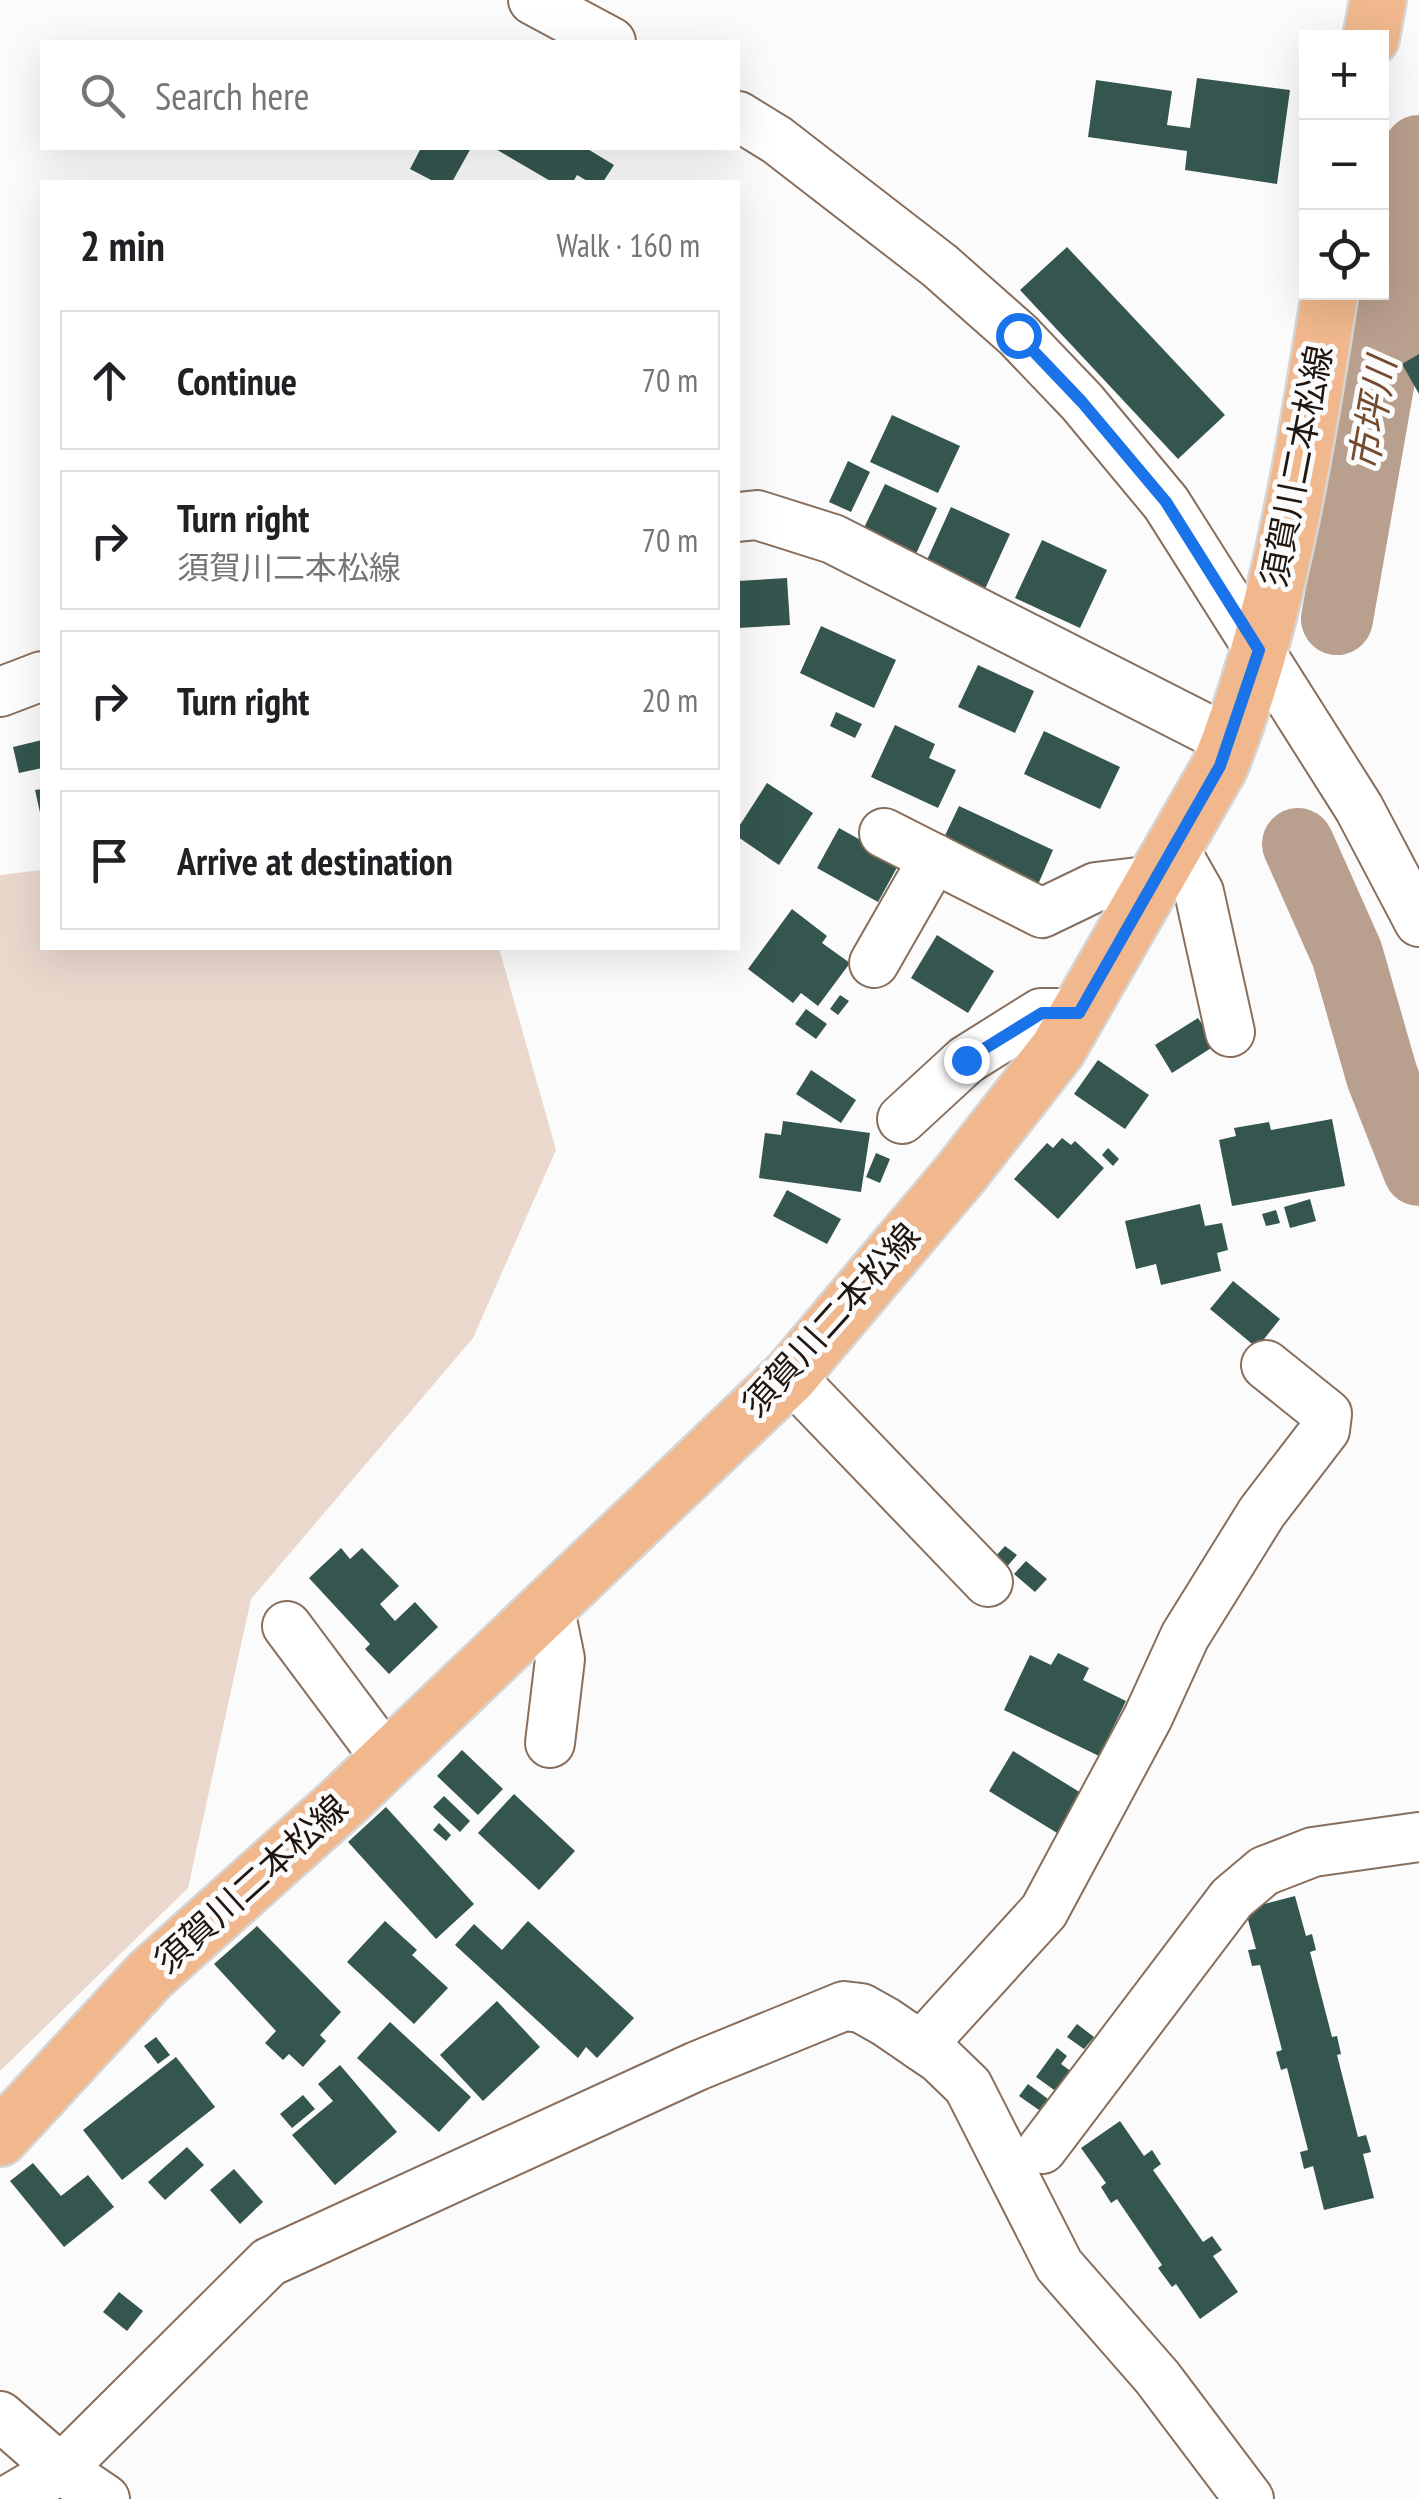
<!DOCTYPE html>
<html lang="en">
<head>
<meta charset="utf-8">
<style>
  body { margin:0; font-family:"PT Sans Narrow","Noto Sans JP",sans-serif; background:#f6f6f6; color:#202124 }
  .controls { position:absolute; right:30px; top:30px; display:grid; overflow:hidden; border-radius:0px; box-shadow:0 10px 40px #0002 }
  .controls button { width:90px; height:90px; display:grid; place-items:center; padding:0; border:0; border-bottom:2px solid #e0e0e0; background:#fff; color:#202124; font:50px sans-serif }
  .stop { position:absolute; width:30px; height:30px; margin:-22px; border:8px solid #1a73e8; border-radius:50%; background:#fff }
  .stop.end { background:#1a73e8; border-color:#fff; box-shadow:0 2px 10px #0008 }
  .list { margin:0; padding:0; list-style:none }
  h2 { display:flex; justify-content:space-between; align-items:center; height:130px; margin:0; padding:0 40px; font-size:42px }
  h2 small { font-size:32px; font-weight:400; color:#757577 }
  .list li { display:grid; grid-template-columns:65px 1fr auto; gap:30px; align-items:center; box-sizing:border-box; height:140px; margin:0 20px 20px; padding:0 20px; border:2px solid #e0e0e0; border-radius:0px }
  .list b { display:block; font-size:38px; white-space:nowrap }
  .list p { margin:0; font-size:32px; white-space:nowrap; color:#757577 }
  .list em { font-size:32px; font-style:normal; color:#757577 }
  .icon { flex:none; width:55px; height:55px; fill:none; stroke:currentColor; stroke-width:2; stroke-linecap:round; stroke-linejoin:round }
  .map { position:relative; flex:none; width:1419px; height:2499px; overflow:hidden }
  .search { position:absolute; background:#fff; box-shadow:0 10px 40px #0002; left:40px; top:40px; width:700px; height:110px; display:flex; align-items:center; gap:25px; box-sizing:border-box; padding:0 35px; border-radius:0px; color:#757577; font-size:38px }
  .panel { position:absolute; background:#fff; box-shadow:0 10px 40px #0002; left:40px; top:180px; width:700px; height:770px; border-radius:0px }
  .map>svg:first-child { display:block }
  .green { fill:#ead8cd }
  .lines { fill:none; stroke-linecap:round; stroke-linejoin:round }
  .river { stroke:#b99f8d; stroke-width:72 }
  .building { fill:#34564e }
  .minor-casing { stroke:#886f5d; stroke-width:52 }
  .major-casing { stroke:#d7d5d4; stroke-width:60 }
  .minor { stroke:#fff; stroke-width:48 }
  .major { stroke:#f0b88c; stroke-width:55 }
  .route { stroke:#1a73e8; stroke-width:12 }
  .labels { text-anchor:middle; stroke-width:10; stroke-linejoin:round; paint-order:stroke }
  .street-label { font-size:35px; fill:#20160f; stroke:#fbfbfb }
  .water-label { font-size:38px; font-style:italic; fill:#744b2e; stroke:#fbfbfb }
</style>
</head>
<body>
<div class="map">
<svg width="1419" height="2499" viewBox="0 0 1419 2499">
  <rect width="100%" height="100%" fill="#fbfbfb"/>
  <!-- green -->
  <path class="green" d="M42 870V948H499L556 1150 473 1338 251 1599 188 1888 0 2071V875Z"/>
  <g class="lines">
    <!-- river -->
    <g class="river">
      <path d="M1337 619 1419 151"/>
      <path d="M1298 844 1347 954 1382 1076 1419 1170"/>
    </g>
  </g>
  <!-- building -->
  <g class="building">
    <path d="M1197 78 1290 90 1277 184 1185 170 1187 151 1088 137 1096 80 1172 91 1167 125 1190 128Z"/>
    <path d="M421 148H471L452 182H435L410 169Z"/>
    <path d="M494 148H586L614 165 603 182H589L577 175 573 182H552Z"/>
    <path d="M1067 247 1225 415 1178 459 1020 290Z"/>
    <path d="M1419 354V394L1402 364Z"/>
    <path d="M892 415 960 446 938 493 870 462Z"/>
    <path d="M848 461 870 472 851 512 829 502Z"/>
    <path d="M885 484 937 508 915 556 862 532Z"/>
    <path d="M951 507 1010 534 985 589 926 562Z"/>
    <path d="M1042 540 1107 570 1080 628 1015 598Z"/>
    <path d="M787 578 790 625 738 628V581Z"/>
    <path d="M821 626 896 660 874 708 800 673Z"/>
    <path d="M978 665 1034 691 1015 733 958 707Z"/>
    <path d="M836 712 862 724 855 738 830 726Z"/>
    <path d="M895 725 935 744 929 758 956 770 938 808 871 777Z"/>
    <path d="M1044 731 1120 767 1100 809 1024 774Z"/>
    <path d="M42 740V768L19 773 13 747Z"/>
    <path d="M767 783 813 813 779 865 738 837V828Z"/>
    <path d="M42 789V817H41L35 790Z"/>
    <path d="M959 806 1053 850 1036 889 941 844Z"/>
    <path d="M839 828 900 862 878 902 817 868Z"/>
    <path d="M792 909 827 936 822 943 850 963 818 1006 801 993 793 1003 748 969Z"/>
    <path d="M937 935 994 971 968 1013 911 978Z"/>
    <path d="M840 995 849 1001 838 1015 830 1009Z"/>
    <path d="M806 1009 827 1024 816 1039 795 1024Z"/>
    <path d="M1198 1018 1216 1045 1172 1073 1155 1045Z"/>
    <path d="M1098 1060 1149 1095 1125 1129 1074 1094Z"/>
    <path d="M811 1070 856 1100 841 1123 796 1094Z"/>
    <path d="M1332 1119 1345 1186 1232 1206 1219 1140 1236 1136 1234 1128 1269 1122 1271 1130Z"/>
    <path d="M783 1121 870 1133 861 1192 759 1178 765 1133 781 1135Z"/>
    <path d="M1062 1138 1071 1145 1075 1141 1104 1168 1058 1219 1014 1179 1047 1143 1053 1148Z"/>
    <path d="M1108 1148 1119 1159 1113 1166 1102 1155Z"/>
    <path d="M876 1153 890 1159 880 1183 866 1177Z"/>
    <path d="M787 1190 841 1219 827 1244 773 1216Z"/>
    <path d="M1310 1199 1316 1221 1290 1228 1284 1207Z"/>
    <path d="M1200 1204 1205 1226 1222 1223 1228 1250 1217 1253 1221 1271 1161 1285 1156 1264 1136 1269 1125 1221Z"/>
    <path d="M1276 1210 1280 1223 1266 1226 1262 1214Z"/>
    <path d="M1233 1281 1280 1319 1257 1348 1210 1309Z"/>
    <path d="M1005 1546 1017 1555 1005 1569 993 1559Z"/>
    <path d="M341 1548 350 1559 362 1548 399 1586 380 1604 395 1621 415 1602 438 1627 389 1674 365 1649 370 1644 309 1578Z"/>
    <path d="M1026 1561 1047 1579 1035 1592 1014 1574Z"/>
    <path d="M1058 1653 1089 1668 1083 1680 1126 1701 1099 1756 1004 1710 1030 1655 1051 1665Z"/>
    <path d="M462 1750 503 1789 478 1815 437 1776Z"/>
    <path d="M1013 1751 1086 1796 1062 1836 989 1791Z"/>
    <path d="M514 1794 575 1851 539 1890 478 1833Z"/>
    <path d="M444 1796 470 1821 460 1832 433 1807Z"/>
    <path d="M386 1807 474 1904 436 1939 348 1842Z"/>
    <path d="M439 1823 451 1835 446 1841 433 1830Z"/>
    <path d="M1295 1896 1306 1936 1312 1934 1316 1950 1310 1952 1332 2037 1337 2036 1341 2054 1337 2055 1358 2137 1366 2135 1371 2152 1363 2154 1374 2198 1324 2210 1313 2166 1304 2169 1300 2152 1308 2150 1287 2068 1281 2070 1276 2052 1282 2050 1260 1965 1252 1966 1248 1950 1256 1949 1245 1909Z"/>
    <path d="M385 1921 417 1950 412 1955 448 1988 414 2024 347 1962Z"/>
    <path d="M528 1921 634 2018 597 2058 586 2047 578 2058 455 1945 474 1924 502 1950Z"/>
    <path d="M257 1926 341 2012 320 2035 326 2041 303 2067 289 2054 283 2060 265 2043 276 2031 214 1964Z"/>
    <path d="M497 2001 540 2047 483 2101 440 2055Z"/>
    <path d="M390 2022 471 2097 439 2132 357 2058Z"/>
    <path d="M1077 2024 1094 2037 1084 2049 1067 2037Z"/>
    <path d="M156 2037 170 2055 158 2064 144 2046Z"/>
    <path d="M1057 2048 1067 2056 1061 2064 1072 2072 1057 2092 1036 2077Z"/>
    <path d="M176 2057 215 2107 122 2180 83 2130Z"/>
    <path d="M340 2065 397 2132 335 2185 292 2135 333 2101 318 2084Z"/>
    <path d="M1028 2084 1048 2099 1039 2110 1019 2096Z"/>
    <path d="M303 2095 315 2109 292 2128 280 2114Z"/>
    <path d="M1120 2121 1144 2156 1152 2150 1161 2164 1153 2170 1203 2242 1212 2236 1222 2250 1213 2256 1238 2292 1200 2319 1176 2284 1172 2287 1158 2268 1162 2265 1117 2199 1111 2203 1101 2187 1106 2183 1081 2148Z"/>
    <path d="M187 2147 204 2165 165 2200 148 2182Z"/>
    <path d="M33 2163 61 2196 88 2175 114 2207 64 2247 10 2181Z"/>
    <path d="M234 2169 263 2202 240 2224 210 2190Z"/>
    <path d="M119 2292 143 2311 127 2331 103 2312Z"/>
  </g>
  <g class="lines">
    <!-- minor casing -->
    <g class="minor-casing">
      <g id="minor">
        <path d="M533 0 611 42"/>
        <path d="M738 116 777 140 940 266 1018 335 1082 402 1166 503 1359 808 1419 922"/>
        <path d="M738 517 757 515 833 539 1230 741"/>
        <path d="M0 692 42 676"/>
        <path d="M884 833 1042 913 1096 887 1155 880"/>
        <path d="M1174 848 1199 892 1230 1032"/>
        <path d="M874 963 934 858"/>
        <path d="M902 1119 966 1060 1041 1013H1079"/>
        <path d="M790 1376 988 1582"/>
        <path d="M549 1605 560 1659 550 1743"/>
        <path d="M287 1626 387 1760"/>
        <path d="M921 2046 1044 1911 1148 1717 1185 1636 1262 1512 1325 1430 1327 1414 1266 1365"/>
        <path d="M1042 2149 1232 1898 1264 1871 1313 1852 1419 1837"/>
        <path d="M0 2416 61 2469 105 2499"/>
        <path d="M10 2499 61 2469 269 2262 697 2066 844 2006 861 2008 886 2022 940 2059 968 2086 1059 2265 1157 2377 1249 2499"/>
      </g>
    </g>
    <!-- major casing -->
    <g class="major-casing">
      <g id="major">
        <path d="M1371 38 1378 0"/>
        <path d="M0 2138 150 1975 343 1802 790 1376 961 1173 1058 1049 1220 766C1279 618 1305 450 1330 292"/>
      </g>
    </g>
    <!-- minor -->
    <use href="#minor" class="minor"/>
    <!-- major -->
    <use href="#major" class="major"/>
  </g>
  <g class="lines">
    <!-- route -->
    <path class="route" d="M966 1060 1042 1013H1079L1220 766 1259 650 1166 502 1082 402 1018 335"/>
  </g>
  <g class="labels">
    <!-- street labels -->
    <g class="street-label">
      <text transform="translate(1297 466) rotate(-79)" y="12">須賀川二本松線</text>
      <text transform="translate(831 1320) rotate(-48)" y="12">須賀川二本松線</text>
      <text transform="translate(251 1884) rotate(-42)" y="12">須賀川二本松線</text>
    </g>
    <!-- water labels -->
    <g class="water-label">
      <text transform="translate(1373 414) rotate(-80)" y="13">市坪川</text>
    </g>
  </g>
</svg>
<div class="controls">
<button>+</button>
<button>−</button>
<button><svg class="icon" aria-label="locate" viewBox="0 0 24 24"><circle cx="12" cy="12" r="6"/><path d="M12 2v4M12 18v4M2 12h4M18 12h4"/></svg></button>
</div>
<div class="stop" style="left:1018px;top:335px"></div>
<div class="stop end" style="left:966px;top:1060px"></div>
<div class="search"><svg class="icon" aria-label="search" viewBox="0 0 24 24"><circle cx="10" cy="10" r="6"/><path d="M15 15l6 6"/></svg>Search here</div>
<section class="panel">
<h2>2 min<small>Walk · 160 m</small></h2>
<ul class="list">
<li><svg class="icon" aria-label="ahead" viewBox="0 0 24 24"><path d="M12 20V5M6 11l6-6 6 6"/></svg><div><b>Continue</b></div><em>70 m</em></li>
<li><svg class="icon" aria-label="right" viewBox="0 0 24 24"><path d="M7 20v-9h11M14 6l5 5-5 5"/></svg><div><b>Turn right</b><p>須賀川二本松線</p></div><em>70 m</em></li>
<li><svg class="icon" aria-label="right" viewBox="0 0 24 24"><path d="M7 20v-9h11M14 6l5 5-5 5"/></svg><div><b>Turn right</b></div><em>20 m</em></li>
<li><svg class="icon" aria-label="arrive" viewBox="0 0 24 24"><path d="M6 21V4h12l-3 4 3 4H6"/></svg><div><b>Arrive at destination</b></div></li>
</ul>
</section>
</div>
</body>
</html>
